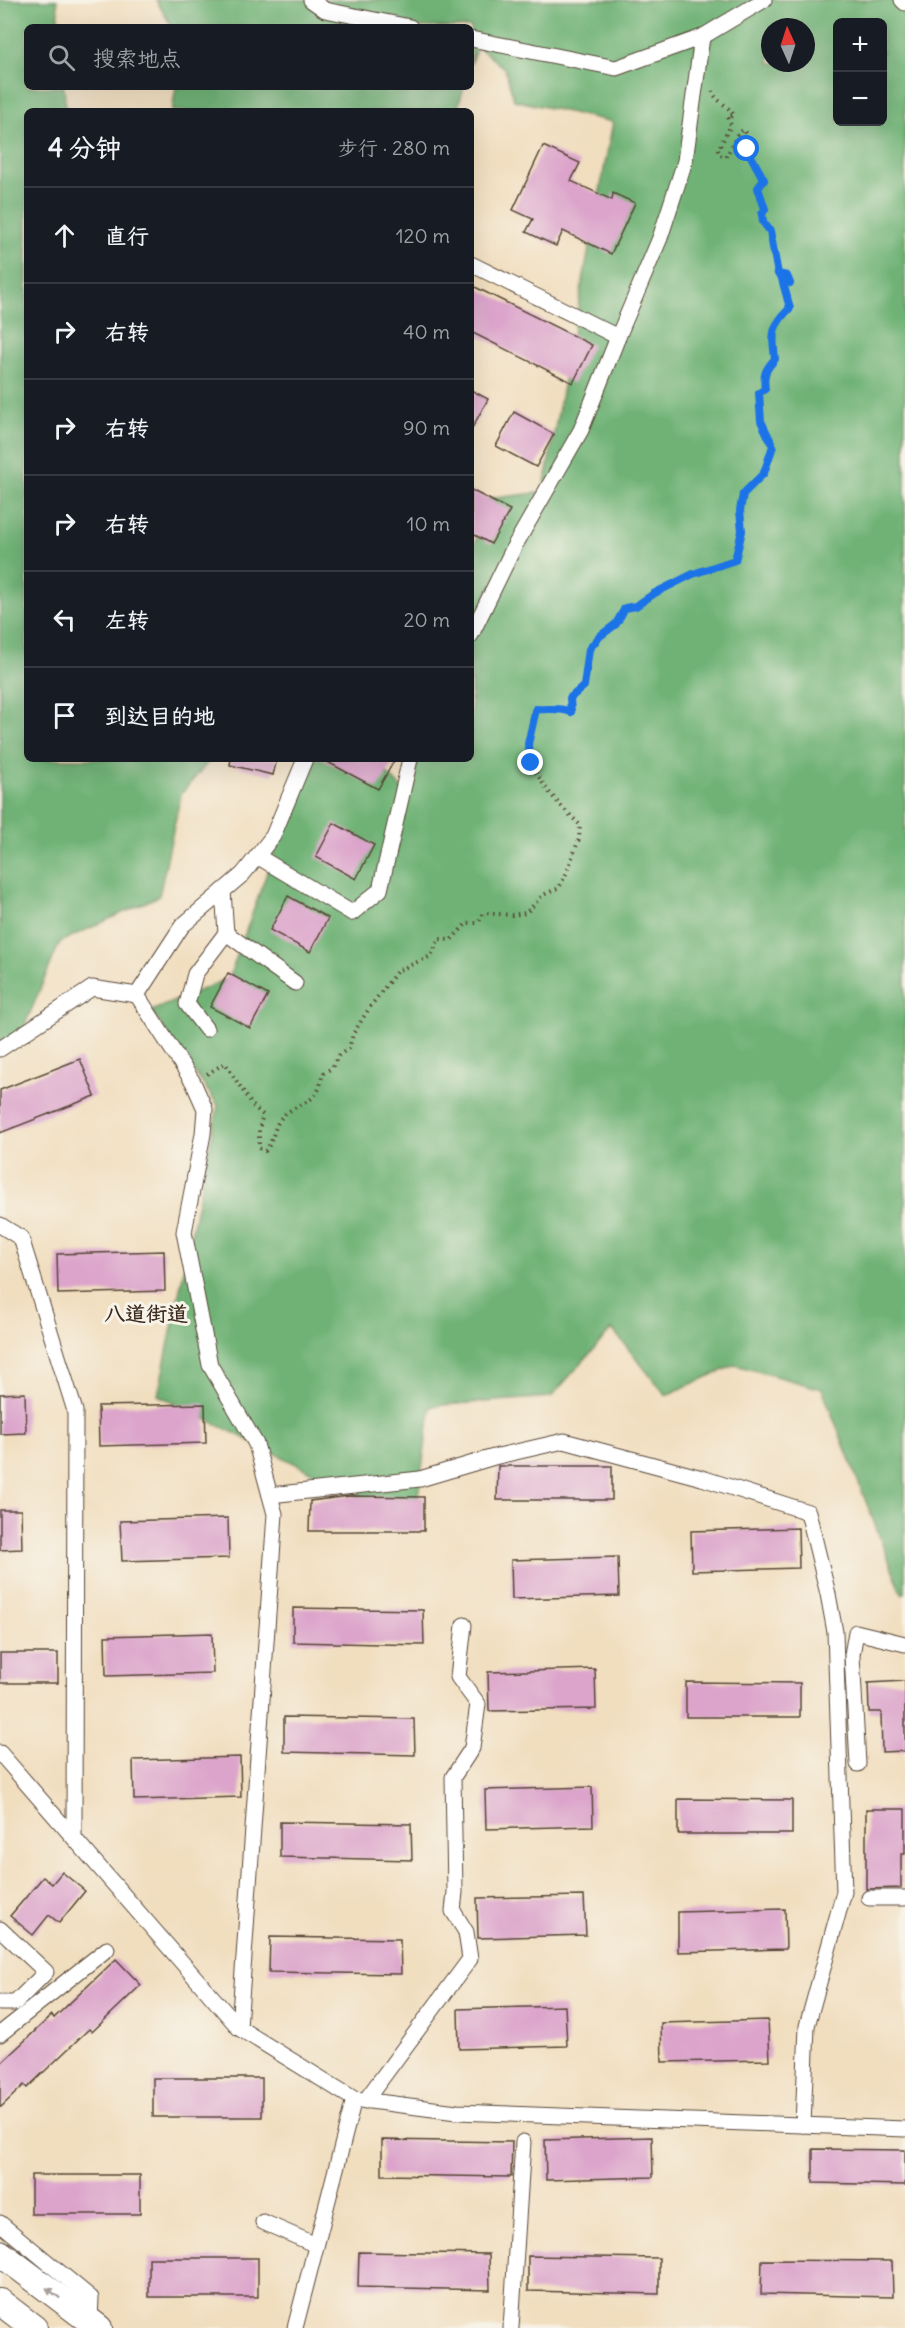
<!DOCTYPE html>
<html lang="zh">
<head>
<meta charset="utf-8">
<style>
  body { margin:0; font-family:Delius,"LXGW WenKai TC",sans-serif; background:#242831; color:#f1f3f6 }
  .controls { position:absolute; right:18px; top:18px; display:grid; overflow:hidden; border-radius:9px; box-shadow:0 6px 24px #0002 }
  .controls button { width:54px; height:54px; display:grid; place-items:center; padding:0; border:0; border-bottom:2px solid #363941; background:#171b24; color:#f1f3f6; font:30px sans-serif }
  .compass { position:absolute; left:761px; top:18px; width:54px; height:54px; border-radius:50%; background:#171b24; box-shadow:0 6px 24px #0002; rotate:357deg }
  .stop { position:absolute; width:18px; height:18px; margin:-14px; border:4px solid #1a73e8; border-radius:50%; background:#fff }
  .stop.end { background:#1a73e8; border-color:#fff; box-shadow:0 2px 6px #0008 }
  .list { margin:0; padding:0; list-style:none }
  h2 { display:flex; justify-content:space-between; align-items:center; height:78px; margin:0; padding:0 24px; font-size:26px }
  h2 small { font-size:20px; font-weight:400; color:#9ea1a6 }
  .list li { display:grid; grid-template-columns:39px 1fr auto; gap:18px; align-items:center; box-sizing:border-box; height:96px; padding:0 24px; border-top:2px solid #363941 }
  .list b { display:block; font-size:22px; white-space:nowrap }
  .list em { font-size:20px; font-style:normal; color:#9ea1a6 }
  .icon { flex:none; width:33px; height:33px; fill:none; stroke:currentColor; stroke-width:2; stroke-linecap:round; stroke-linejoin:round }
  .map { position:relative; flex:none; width:905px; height:2328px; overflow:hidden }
  .search { position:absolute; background:#171b24; box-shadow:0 6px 24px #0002; left:24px; top:24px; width:450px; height:66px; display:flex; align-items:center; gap:15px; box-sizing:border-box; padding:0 21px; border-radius:9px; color:#9ea1a6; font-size:22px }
  .panel { position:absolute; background:#171b24; box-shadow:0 6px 24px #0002; left:24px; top:108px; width:450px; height:654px; border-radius:9px }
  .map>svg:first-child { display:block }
  .forest { fill:#6fb276; stroke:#556e4a; stroke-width:1.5; fill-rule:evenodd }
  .building { fill:#dca4cb }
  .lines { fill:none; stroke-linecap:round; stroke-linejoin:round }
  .minor-casing { stroke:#564536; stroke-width:17 }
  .primary-casing { stroke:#564536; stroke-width:28 }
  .path { stroke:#564536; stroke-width:4; stroke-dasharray:1.5 4.5; stroke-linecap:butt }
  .minor { stroke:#fff; stroke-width:15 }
  .primary { stroke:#fff; stroke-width:26 }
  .oneway { fill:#a79f9a }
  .route { stroke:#1a73e8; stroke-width:8 }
  .labels { text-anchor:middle; stroke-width:6; stroke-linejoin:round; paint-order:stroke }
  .district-label { font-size:21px; font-weight:bold; fill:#3b2a1e; stroke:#f7f3e8 }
</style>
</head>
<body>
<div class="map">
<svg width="905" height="2328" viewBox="0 0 905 2328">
  <rect width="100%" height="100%" fill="#f7f3e8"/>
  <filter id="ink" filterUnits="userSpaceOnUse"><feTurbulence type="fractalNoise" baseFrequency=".0167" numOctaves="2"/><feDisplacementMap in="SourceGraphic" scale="12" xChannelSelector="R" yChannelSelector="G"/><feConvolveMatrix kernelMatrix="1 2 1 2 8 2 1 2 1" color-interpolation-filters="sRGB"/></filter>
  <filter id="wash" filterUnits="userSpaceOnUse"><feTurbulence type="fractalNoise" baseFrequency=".008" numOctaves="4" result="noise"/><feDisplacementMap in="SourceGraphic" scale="24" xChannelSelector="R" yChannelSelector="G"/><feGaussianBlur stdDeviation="1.35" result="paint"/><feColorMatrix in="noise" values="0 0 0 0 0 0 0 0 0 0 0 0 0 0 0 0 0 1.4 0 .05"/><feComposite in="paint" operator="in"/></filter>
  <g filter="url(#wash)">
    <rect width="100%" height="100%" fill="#f1debf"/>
    <!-- forest -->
    <g class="forest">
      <path d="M0 0H57L59 27H27V87H64L66 111H27V759H211L181 794 159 896 60 942 19 1039 0 1043Z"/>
      <path d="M156 0H905V1593L902 1594 822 1389 735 1365 666 1395 612 1329 551 1397 431 1406 414 1523 158 1395 218 1105 151 1011 229 978 308 759H372L409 795 418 759H471V558L487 499 543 492 613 122 514 100 505 69 477 46 471 64V27H172ZM838 22H882V122H838ZM770 27H806V63H770Z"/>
      <path d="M176 87H464L458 107 445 111H172Z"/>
    </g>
    <g id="blocks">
      <!-- building -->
      <g class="building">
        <path d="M543 146 580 163 571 181 612 200 613 193 635 203 611 254 563 231 556 246 526 232 533 219 513 210Z"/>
        <path d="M471 285 592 345 573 383 471 332Z"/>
        <path d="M471 390 488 399 471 430Z"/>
        <path d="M514 412 554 434 536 467 496 446Z"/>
        <path d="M471 490 510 510 491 544 471 533Z"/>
        <path d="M231 759H277L273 775 230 765Z"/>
        <path d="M322 759H395L378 789Z"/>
        <path d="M334 823 374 845 356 879 316 857Z"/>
        <path d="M288 896 328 918 310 952 270 930Z"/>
        <path d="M228 973 268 995 250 1028 210 1007Z"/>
        <path d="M80 1059 95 1096 0 1133V1090Z"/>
        <path d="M164 1251 165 1291 58 1294 57 1254Z"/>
        <path d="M25 1393 26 1433 0 1434V1394Z"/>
        <path d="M205 1404 206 1443 99 1446 98 1406Z"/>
        <path d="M498 1466H612V1500H497Z"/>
        <path d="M350 1496 424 1497V1531H309L310 1501Z"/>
        <path d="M0 1510H21L22 1549 0 1550Z"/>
        <path d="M228 1518 229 1558 122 1561 120 1521Z"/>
        <path d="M798 1528 799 1568 692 1571 691 1531Z"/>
        <path d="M618 1557 619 1596 512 1599 511 1560Z"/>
        <path d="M293 1608 423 1610 424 1645 293 1642Z"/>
        <path d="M212 1633 213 1673 106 1676 105 1636Z"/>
        <rect x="0" y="1653" width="58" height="30"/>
        <path d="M595 1669 596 1709 489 1711 488 1672Z"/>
        <path d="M905 1681V1751L882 1752 881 1712H869L868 1683Z"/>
        <path d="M686 1682 800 1683V1717H686Z"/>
        <path d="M284 1717 414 1719 415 1755 284 1752Z"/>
        <path d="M240 1757 241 1797 134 1800 133 1760Z"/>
        <path d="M592 1787 593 1826 486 1829 485 1790Z"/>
        <path d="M678 1799 792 1800V1834H678Z"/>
        <path d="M866 1809H905V1854H901V1888L866 1889Z"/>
        <path d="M280 1822 411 1824 412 1860 280 1857Z"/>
        <path d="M62 1872 85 1891 59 1923 49 1915 33 1935 10 1916 43 1877 52 1884Z"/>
        <path d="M584 1896 586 1935 478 1938 477 1898Z"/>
        <path d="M785 1909 786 1949 678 1952V1912Z"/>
        <path d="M270 1937 400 1939 401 1974 269 1972Z"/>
        <path d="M116 1959 141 1985 92 2032 89 2029 27 2088 24 2085 0 2108V2064L52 2015 54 2018Z"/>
        <path d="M565 2006 567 2046 459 2049 458 2009Z"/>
        <path d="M768 2020 770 2060 662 2062 661 2023Z"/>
        <rect x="153" y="2078" width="109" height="39"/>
        <path d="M652 2137 653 2177 546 2180 545 2140Z"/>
        <path d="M382 2140 512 2142 511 2177 382 2175Z"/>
        <path d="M813 2149 905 2150V2185L813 2183Z"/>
        <rect x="31" y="2175" width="109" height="39"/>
        <path d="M359 2252 489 2254 490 2290 358 2287Z"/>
        <path d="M528 2256 659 2258V2294L528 2291Z"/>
        <rect x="149" y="2258" width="109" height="39"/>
        <path d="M762 2260 892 2261 893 2297 761 2294Z"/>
      </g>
    </g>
  </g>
  <g filter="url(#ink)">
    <use href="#blocks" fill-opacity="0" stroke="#564536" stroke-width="1.5"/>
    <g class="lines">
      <!-- minor casing -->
      <g class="minor-casing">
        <g id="minor">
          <path d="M311 0 325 10 410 27"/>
          <path d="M902 0 905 3"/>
          <path d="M471 39 616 68 702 37 764 0"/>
          <path d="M471 264 618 337 660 238 685 161 702 37"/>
          <path d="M471 635 514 547 581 430 618 337"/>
          <path d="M257 856 352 913 380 890 410 759"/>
          <path d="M223 891 226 933 295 983"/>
          <path d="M137 995 182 926 243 874 273 836 305 759"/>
          <path d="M206 1029 187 1004 195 974 226 933"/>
          <path d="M0 1049 92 988 137 995 193 1082 205 1109 203 1134 184 1232 210 1365 256 1444 275 1514 239 2028"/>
          <path d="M0 1225 21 1238 75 1411 74 1838"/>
          <path d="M270 1495 420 1479 494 1457 564 1441 702 1478 808 1512 828 1594 835 1632 844 1892 807 2026 803 2125"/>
          <path d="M0 1753 239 2028 354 2099 457 2112 905 2129"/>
          <path d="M858 1764 852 1655 856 1632 905 1644"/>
          <path d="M869 1898H905"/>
          <path d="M0 1929 46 1972 15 2003H0"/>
          <path d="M0 2034 107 1949"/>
          <path d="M365 2101 470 1959 466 1932 453 1911 455 1892 453 1777 472 1748 478 1704 458 1677 464 1625"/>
          <path d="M263 2222 316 2245"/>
          <path d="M0 2223 91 2298 90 2321"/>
          <path d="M295 2328 354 2099"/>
          <path d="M511 2328 523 2142"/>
        </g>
      </g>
      <!-- primary casing -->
      <g class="primary-casing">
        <g id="primary">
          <path d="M0 2253 99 2328"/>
          <path d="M0 2302 34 2328"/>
        </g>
      </g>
      <!-- path -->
      <path class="path" d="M207 1074 225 1063 252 1105 263 1115 259 1129V1148L265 1151C274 1141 273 1130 279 1121 293 1100 320 1109 322 1074L332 1068 338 1056 349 1048 353 1034 370 1007 397 971 431 956 439 939 451 940 467 923H478L484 913 512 915 526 913 543 895 559 888 567 872 579 839 580 825C558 803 531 778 528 745 527 734 534 719 536 709 549 710 558 707 571 712L570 698 584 686 589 649 601 636 616 624 625 608 636 606 655 593 693 574 735 560 742 531 740 510 743 494 764 473 773 446 761 421 759 393 765 389C763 375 765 370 775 359 772 333 771 327 790 308L782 279 790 283 787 277 778 274 770 231 763 222 762 214 765 209 758 188 764 180C757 168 742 147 747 134L744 130 738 133 726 157 720 155 718 150 731 125 727 117 734 116C729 105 716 102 712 91"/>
      <!-- minor -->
      <use href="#minor" class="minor"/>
      <!-- primary -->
      <use href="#primary" class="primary"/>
    </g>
    <!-- one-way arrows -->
    <defs><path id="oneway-solid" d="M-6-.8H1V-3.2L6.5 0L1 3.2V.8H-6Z" transform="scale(1.5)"/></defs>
    <use class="oneway" href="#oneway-solid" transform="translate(53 2293) rotate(-143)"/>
  </g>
  <g class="lines" filter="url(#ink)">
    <!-- route -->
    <path class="route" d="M531 763 528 744 536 709C549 710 559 707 571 712L570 698 584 686 589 649 600 636 616 624 625 608 636 606 655 593 693 574 735 560 742 531 740 510 743 494 764 473 773 446 761 421 759 393 765 389C763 375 765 370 775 359 772 333 771 327 790 308L782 279 790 283 787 276 778 274 770 231 763 222 762 214 765 209 758 188 764 180 747 149"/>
  </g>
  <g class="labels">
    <!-- district labels -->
    <g class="district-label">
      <text x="146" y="1321">八道街道</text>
    </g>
  </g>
</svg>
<div class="controls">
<button>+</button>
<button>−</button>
</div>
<svg class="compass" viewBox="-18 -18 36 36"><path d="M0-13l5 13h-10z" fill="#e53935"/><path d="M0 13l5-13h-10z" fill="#9ea1a6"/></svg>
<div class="stop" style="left:747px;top:149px"></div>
<div class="stop end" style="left:531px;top:763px"></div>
<div class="search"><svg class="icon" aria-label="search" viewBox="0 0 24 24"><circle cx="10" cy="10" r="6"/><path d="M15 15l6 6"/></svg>搜索地点</div>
<section class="panel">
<h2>4 分钟<small>步行 · 280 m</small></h2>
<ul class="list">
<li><svg class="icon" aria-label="ahead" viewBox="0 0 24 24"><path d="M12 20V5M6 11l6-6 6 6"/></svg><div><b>直行</b></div><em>120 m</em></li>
<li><svg class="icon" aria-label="right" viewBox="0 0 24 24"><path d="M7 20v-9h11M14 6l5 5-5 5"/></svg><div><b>右转</b></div><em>40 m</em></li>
<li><svg class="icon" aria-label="right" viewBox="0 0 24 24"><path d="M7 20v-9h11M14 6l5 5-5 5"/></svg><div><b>右转</b></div><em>90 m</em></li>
<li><svg class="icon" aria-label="right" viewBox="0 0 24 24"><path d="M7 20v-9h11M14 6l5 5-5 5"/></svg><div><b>右转</b></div><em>10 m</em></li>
<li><svg class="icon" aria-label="left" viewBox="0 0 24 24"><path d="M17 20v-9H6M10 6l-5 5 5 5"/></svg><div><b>左转</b></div><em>20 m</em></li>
<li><svg class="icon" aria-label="arrive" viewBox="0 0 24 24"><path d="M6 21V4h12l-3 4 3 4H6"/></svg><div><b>到达目的地</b></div></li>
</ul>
</section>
</div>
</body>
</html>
